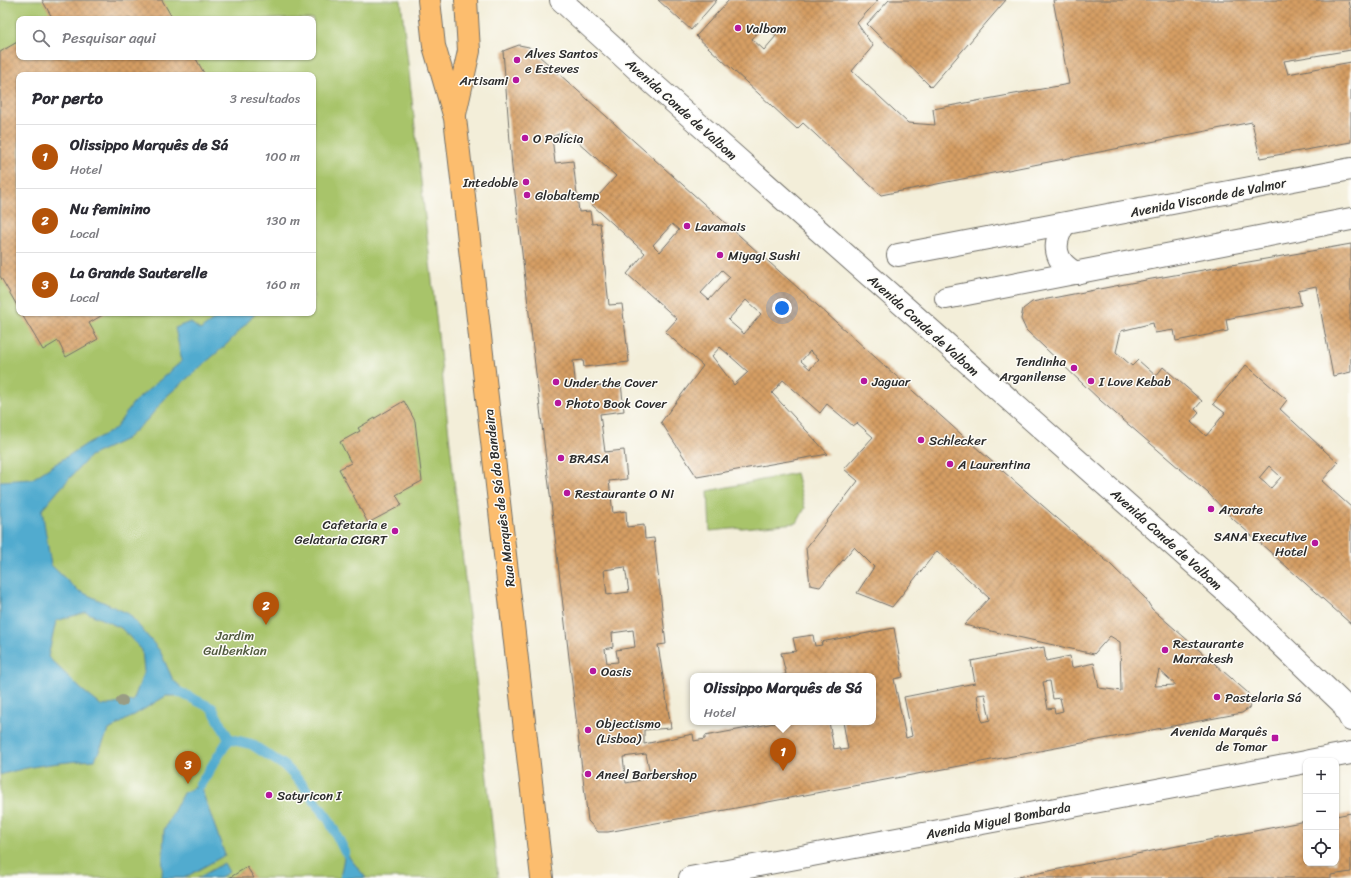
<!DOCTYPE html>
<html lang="pt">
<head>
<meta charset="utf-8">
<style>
  body { margin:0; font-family:Sriracha,sans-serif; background:#f7f7f7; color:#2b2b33 }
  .controls { position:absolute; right:12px; bottom:12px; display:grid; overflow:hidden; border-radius:8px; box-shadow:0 1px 3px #0004 }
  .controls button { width:36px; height:36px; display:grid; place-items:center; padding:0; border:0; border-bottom:1px solid #e1e1e2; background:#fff; color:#2b2b33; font:20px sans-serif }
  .you { position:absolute; left:782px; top:308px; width:14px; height:14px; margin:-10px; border:3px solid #fff; border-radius:50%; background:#1a73e8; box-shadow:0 0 0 6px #1a73e833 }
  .badge { display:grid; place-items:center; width:26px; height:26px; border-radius:50%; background:#b45309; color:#fff; font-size:13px; font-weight:700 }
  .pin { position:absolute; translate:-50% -33px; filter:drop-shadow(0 1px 2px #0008) }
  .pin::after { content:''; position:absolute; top:21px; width:14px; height:12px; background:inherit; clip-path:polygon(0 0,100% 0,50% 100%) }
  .popup { position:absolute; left:690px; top:673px; width:186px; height:52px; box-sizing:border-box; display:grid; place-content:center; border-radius:8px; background:#fff; filter:drop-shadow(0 1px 3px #0005); font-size:13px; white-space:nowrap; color:#7c7c81 }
  .popup b { font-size:15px; color:#2b2b33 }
  .popup::after { content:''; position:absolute; left:50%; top:100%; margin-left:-8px; border:8px solid transparent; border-top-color:#fff }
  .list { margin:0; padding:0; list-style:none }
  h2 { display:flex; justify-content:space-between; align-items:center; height:52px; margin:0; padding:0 16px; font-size:17px }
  h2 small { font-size:13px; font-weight:400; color:#7c7c81 }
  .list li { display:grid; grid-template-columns:26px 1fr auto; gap:12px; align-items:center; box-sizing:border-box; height:64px; padding:0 16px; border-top:1px solid #e1e1e2 }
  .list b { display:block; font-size:15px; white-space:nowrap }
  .list p { margin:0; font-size:13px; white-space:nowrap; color:#7c7c81 }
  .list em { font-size:13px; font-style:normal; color:#7c7c81 }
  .icon { flex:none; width:22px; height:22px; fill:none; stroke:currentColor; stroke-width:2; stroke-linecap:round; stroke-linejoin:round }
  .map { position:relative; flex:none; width:1351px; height:878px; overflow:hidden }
  .search { position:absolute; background:#fff; box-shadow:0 1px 3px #0004; left:16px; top:16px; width:300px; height:44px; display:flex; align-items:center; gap:10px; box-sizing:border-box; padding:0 14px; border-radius:8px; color:#7c7c81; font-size:15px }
  .panel { position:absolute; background:#fff; box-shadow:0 1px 3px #0004; left:16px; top:72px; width:300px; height:244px; border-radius:8px }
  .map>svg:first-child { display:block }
  .green { fill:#a8c46b; stroke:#6a784b; fill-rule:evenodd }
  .water { fill:#51abcf; stroke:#3e6b7d; fill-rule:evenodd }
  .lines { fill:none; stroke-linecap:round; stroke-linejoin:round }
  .stream { stroke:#51abcf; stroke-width:10 }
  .building { fill:url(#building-cross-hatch); fill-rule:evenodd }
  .minor-casing { stroke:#716f68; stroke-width:24 }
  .major-casing { stroke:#716f68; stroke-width:24 }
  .minor { stroke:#fff; stroke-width:22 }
  .major { stroke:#fcbd6e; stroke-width:22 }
  .tree { fill:#999c84 }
  .poi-dot { fill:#b5179e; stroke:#fdfcf7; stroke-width:1.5 }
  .labels { text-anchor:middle; stroke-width:3; stroke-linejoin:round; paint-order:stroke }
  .poi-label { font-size:13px; fill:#2b2b2b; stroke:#fdfcf7; text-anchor:start }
  .street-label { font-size:13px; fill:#2b2b2b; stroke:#fdfcf7 }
  .park-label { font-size:13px; fill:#50593e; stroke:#fdfcf7 }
</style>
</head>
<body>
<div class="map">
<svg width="1351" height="878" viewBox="0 0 1351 878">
  <defs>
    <pattern id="building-cross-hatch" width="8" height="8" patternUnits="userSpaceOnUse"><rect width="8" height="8" fill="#d59e64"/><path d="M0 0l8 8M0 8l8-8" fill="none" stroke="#ad8153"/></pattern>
  </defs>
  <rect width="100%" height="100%" fill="#fdfcf7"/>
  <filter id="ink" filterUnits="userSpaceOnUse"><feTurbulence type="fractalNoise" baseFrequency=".025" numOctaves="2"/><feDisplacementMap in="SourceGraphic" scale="8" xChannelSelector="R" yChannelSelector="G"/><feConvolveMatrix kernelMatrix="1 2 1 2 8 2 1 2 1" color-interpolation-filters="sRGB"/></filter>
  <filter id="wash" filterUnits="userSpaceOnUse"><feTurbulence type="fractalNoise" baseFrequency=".012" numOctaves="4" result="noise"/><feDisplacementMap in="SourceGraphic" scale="16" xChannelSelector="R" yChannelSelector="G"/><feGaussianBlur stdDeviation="0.9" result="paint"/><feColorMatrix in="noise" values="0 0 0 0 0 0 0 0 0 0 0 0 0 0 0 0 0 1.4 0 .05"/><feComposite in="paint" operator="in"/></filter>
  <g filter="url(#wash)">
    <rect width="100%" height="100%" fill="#f3eed9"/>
    <!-- green -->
    <g class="green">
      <path d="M0 0H401L498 878H0ZM19 19H313V57H19ZM19 75H313V313H19Z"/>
      <path d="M796 473 805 508 797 523 710 531 708 491Z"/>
    </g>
    <!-- water -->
    <g class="water">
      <path d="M223 313H256L227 344 168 395 148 419 126 439 90 456 58 491 42 510 51 565 77 590 129 614 160 651 173 680 180 686 179 692 176 696H166L109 730 95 760C63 762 31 765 0 775V481L32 479 88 443 115 429 133 403 182 361 175 328 190 322 200 330ZM86 612 121 628 142 650 144 672 133 701 102 706 82 690 48 657 56 621Z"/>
      <path d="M200 785 225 855 184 878H162L164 830 183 793Z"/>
      <path d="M345 852 366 878H340Z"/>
      <path d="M224 863 229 872 219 878H198Z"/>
    </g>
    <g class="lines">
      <!-- stream -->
      <g class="stream">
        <path d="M179 692 212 708 229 739 200 785"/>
        <path d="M229 739 251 744 285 766 303 785 329 820 345 852"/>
      </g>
    </g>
    <g id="blocks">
      <!-- building -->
      <g class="building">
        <path d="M42 0H162L173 19H53Z"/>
        <path d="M658 0H717L691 30Z"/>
        <path d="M729 0H878L857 23 873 46 852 71 908 123 935 125 933 109 1069 84 1053 0H1349L1351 10V50L1284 61 1288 74 1351 62V142L1260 158 1252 122 881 195 803 123 797 129 696 36ZM764 25 776 36 764 50 752 39Z"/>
        <path d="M889 0H1006L931 87 867 24Z"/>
        <path d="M19 41V57H195L205 75H19V309L0 276V52Z"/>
        <path d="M519 45 529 47 981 452 1111 565 1145 598 1152 609 1247 692 1252 701 1249 708 1242 713 608 832H598L588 821 512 167 503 51ZM566 131 616 176 591 204 645 253 627 274 677 319 665 332 703 366 661 422 697 477 828 454 772 393 783 380 820 413 827 404 853 426 857 423 873 437 844 469 858 481 806 548 810 585 820 587 854 547 874 567 857 593 892 607 937 551 989 598 964 625 1094 654 1110 636 1120 642 1121 691 1099 688 1094 663 1072 668 1070 656 1046 661 1044 647 971 661 975 683 904 697 912 736 906 738 894 679 903 677 894 628 821 642 822 645 815 646 813 635 793 638 796 651 781 653 786 674 779 676H873V722H843L848 749 841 750 840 748 834 749 829 722H780L705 736V739L694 741 693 734 644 744V730L671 728 658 645 666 644 654 538 645 539 644 525 627 527 626 511 613 513 609 481 627 479 624 450 605 452 600 414 624 411 621 383 576 388 573 361 583 360 584 367 629 362 622 304 609 305 600 223 592 224 590 211 579 212 573 161 555 163 552 137ZM672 224 679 230 660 252 653 245ZM722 270 730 277 709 300 701 293ZM746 300 761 314 744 334 728 320ZM720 347 748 372 734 385 712 356ZM810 351 819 359 810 369 801 361ZM625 567 629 592 607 595 604 570ZM633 630 635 647 616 650 618 662 607 663 605 649 613 647 612 633ZM1159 670 1176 685 1155 686ZM1050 681 1053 699 1060 698 1063 711 1055 713 1054 708 1048 709 1043 682ZM985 694 990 720 982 722 977 695ZM646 754 651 778 626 783 623 757Z"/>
        <path d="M1351 244V303L1350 304 1351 372 1333 376 1316 286 1298 290 1301 305 1226 319 1228 331 1176 341 1174 330 1155 333 1153 323 1121 331 1116 352 1132 366 1138 360 1156 376 1163 367 1202 401 1195 409 1199 413 1191 422 1206 436 1225 413 1213 404 1246 365 1287 400 1280 409 1338 463 1322 481 1351 507V624L1233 519 1208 493 1101 401 1026 330 1021 319 1023 309 1032 302 1146 280ZM1269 466 1281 477 1271 488 1259 478Z"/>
        <path d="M21 313H106L89 323 98 339 66 357 58 341 43 350Z"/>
        <path d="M404 401 415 421 422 481 396 495 402 505 368 523 339 469 351 463 340 442 360 431 358 428Z"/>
        <path d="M1351 813V872L1331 875V878H1013L1306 821V863H1336V816Z"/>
        <path d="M247 867 254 878H229Z"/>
      </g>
    </g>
  </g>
  <g filter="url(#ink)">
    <use href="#blocks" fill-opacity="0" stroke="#716f68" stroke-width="1"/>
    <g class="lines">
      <!-- minor casing -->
      <g class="minor-casing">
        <g id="minor">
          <path d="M561 0 641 73 1225 591 1342 703 1351 720"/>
          <path d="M1064 225C1052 244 1054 262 1076 273"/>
          <path d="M898 255 1351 169"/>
          <path d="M946 298 1351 219"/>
          <path d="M1309 761 1351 753"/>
          <path d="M690 878 1306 762"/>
        </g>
      </g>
      <!-- major casing -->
      <g class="major-casing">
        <g id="major">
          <path d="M429 0 434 46 455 118 542 878"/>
          <path d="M455 114 469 51 466 0"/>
        </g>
      </g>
      <!-- minor -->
      <use href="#minor" class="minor"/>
      <!-- major -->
      <use href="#major" class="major"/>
    </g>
    <!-- trees -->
    <circle class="tree" cx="122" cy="701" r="6"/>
  </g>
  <!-- markers -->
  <g class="poi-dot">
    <circle cx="738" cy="28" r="4"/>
    <circle cx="517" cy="60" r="4"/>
    <circle cx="516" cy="80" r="4"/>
    <circle cx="525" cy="138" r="4"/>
    <circle cx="526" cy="182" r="4"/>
    <circle cx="527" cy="195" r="4"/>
    <circle cx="687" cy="226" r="4"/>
    <circle cx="720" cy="255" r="4"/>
    <circle cx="1074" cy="368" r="4"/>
    <circle cx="864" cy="381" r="4"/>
    <circle cx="1091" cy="381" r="4"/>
    <circle cx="556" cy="382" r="4"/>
    <circle cx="558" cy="403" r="4"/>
    <circle cx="921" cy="440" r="4"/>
    <circle cx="561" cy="458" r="4"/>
    <circle cx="950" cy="464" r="4"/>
    <circle cx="567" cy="493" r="4"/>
    <circle cx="1211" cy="509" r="4"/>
    <circle cx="395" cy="531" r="4"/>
    <circle cx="1315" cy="543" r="4"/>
    <circle cx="1165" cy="650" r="4"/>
    <circle cx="593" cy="671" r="4"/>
    <circle cx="1217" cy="697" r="4"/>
    <circle cx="588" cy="730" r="4"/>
    <rect x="1271" y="734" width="8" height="8" rx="2"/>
    <circle cx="588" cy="774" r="4"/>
    <circle cx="269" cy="795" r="4"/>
  </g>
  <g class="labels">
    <!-- poi labels -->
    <g class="poi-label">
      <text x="746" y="33">Valbom</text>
      <text x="525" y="58">Alves Santos<tspan x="525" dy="15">e Esteves</tspan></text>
      <text x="508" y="85" text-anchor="end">Artisami</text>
      <text x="533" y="143">O Polícia</text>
      <text x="518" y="187" text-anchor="end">Intedoble</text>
      <text x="535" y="200">Globaltemp</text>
      <text x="695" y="231">Lavamais</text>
      <text x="728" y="260">Miyagi Sushi</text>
      <text x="1066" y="366" text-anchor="end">Tendinha<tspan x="1066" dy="15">Arganilense</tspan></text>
      <text x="872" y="386">Jaguar</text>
      <text x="1099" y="386">I Love Kebab</text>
      <text x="564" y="387">Under the Cover</text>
      <text x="566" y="408">Photo Book Cover</text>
      <text x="929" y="445">Schlecker</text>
      <text x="569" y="463">BRASA</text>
      <text x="958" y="469">A Laurentina</text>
      <text x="575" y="498">Restaurante O Ni</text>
      <text x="1219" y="514">Ararate</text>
      <text x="387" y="529" text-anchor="end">Cafetaria e<tspan x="387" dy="15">Gelataria CIGRT</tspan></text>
      <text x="1307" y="541" text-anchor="end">SANA Executive<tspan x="1307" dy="15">Hotel</tspan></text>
      <text x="1173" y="648">Restaurante<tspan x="1173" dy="15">Marrakesh</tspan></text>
      <text x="601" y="676">Oasis</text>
      <text x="1225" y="702">Pastelaria Sá</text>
      <text x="596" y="728">Objectismo<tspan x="596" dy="15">(Lisboa)</tspan></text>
      <text x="1267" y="736" text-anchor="end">Avenida Marquês<tspan x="1267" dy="15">de Tomar</tspan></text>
      <text x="596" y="779">Aneel Barbershop</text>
      <text x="277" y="800">Satyricon I</text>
    </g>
    <!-- street labels -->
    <g class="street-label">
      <text transform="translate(682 109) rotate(42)" y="5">Avenida Conde de Valbom</text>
      <text transform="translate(1208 197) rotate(-11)" y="5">Avenida Visconde de Valmor</text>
      <text transform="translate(924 325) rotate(42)" y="5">Avenida Conde de Valbom</text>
      <text transform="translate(499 498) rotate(-97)" y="5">Rua Marquês de Sá da Bandeira</text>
      <text transform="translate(1167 539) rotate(42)" y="5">Avenida Conde de Valbom</text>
      <text transform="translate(998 820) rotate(-11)" y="5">Avenida Miguel Bombarda</text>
    </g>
    <!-- park labels -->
    <g class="park-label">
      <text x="235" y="640">Jardim<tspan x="235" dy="15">Gulbenkian</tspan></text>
    </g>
  </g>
</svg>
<div class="controls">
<button>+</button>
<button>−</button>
<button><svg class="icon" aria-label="locate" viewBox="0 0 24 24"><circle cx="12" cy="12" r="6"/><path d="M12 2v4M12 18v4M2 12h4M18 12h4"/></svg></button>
</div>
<div class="you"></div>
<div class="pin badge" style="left:783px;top:771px">1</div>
<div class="popup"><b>Olissippo Marquês de Sá</b>Hotel</div>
<div class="pin badge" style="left:266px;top:625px">2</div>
<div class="pin badge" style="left:188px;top:784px">3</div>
<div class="search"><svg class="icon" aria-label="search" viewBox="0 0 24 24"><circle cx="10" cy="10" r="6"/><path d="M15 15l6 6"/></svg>Pesquisar aqui</div>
<section class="panel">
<h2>Por perto<small>3 resultados</small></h2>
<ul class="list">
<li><span class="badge">1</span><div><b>Olissippo Marquês de Sá</b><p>Hotel</p></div><em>100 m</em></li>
<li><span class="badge">2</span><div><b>Nu feminino</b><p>Local</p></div><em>130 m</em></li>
<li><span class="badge">3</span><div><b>La Grande Sauterelle</b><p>Local</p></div><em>160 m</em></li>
</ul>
</section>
</div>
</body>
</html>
